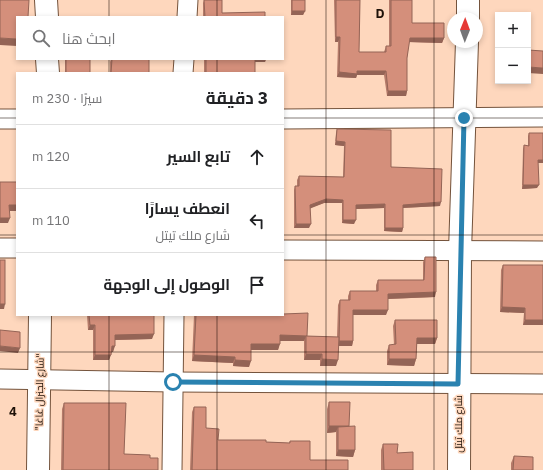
<!DOCTYPE html>
<html lang="ar">
<head>
<meta charset="utf-8">
<style>
  body { margin:0; font-family:"IBM Plex Sans",Cairo,sans-serif; background:#f2f2f2; color:#202124; direction:rtl }
  .controls { position:absolute; right:12px; top:12px; display:grid; overflow:hidden; border-radius:0px; box-shadow:0 2px 6px #0003 }
  .controls button { width:36px; height:36px; display:grid; place-items:center; padding:0; border:0; border-bottom:1px solid #e0e0e0; background:#fff; color:#202124; font:20px sans-serif }
  .compass { position:absolute; left:447px; top:12px; width:36px; height:36px; border-radius:50%; background:#fff; box-shadow:0 2px 6px #0003; rotate:1deg }
  .stop { position:absolute; width:12px; height:12px; margin:-9px; border:3px solid #2a82b0; border-radius:50%; background:#fff }
  .stop.end { background:#2a82b0; border-color:#fff; box-shadow:0 1px 4px #0008 }
  .list { margin:0; padding:0; list-style:none }
  h2 { display:flex; justify-content:space-between; align-items:center; height:52px; margin:0; padding:0 16px; font-size:17px }
  h2 small { font-size:13px; font-weight:400; color:#757577 }
  .list li { display:grid; grid-template-columns:26px 1fr auto; gap:12px; align-items:center; box-sizing:border-box; height:64px; padding:0 16px; border-top:1px solid #e0e0e0 }
  .list b { display:block; font-size:15px; white-space:nowrap }
  .list p { margin:0; font-size:13px; white-space:nowrap; color:#757577 }
  .list em { font-size:13px; font-style:normal; color:#757577 }
  .icon { flex:none; width:22px; height:22px; fill:none; stroke:currentColor; stroke-width:2; stroke-linecap:round; stroke-linejoin:round }
  .map { position:relative; flex:none; width:543px; height:470px; overflow:hidden; direction:ltr }
  .search { position:absolute; background:#fff; box-shadow:0 2px 6px #0003; left:16px; top:16px; width:268px; height:44px; display:flex; align-items:center; gap:10px; box-sizing:border-box; padding:0 14px; border-radius:0px; color:#757577; font-size:15px }
  .panel { position:absolute; background:#fff; box-shadow:0 2px 6px #0003; left:16px; top:72px; width:268px; height:244px; border-radius:0px; direction:rtl }
  .map>svg:first-child { display:block }
  .lines { fill:none; stroke-linecap:round; stroke-linejoin:round }
  .minor-casing { stroke:#74533c; stroke-width:21 }
  .tertiary-casing { stroke:#74533c; stroke-width:24 }
  .secondary-casing { stroke:#74533c; stroke-width:24 }
  .minor { stroke:#fff; stroke-width:19 }
  .tertiary { stroke:#fff; stroke-width:22 }
  .secondary { stroke:#fff; stroke-width:22 }
  .wall { fill:#b67b6a }
  .shaded-wall { fill:#946456 }
  .building { fill:#d48f7b; stroke:#946456 }
  .route { stroke:#2a82b0; stroke-width:5 }
  .grid { fill:none; stroke:#1e1108; stroke-width:1; stroke-opacity:0.55 }
  .labels { text-anchor:middle; stroke-width:3; stroke-linejoin:round; paint-order:stroke }
  .street-label { font-size:10px; fill:#1e1108; stroke:#fed7bd }
  .grid-label { font-size:13px; text-anchor:middle; font-weight:bold; fill:#1e1108; stroke:#fed7bd; stroke-width:3; stroke-linejoin:round; paint-order:stroke }
</style>
</head>
<body>
<div class="map">
<svg width="543" height="470" viewBox="0 0 543 470">
  <rect width="100%" height="100%" fill="#fed7bd"/>
  <g class="lines">
    <!-- minor casing -->
    <g class="minor-casing">
      <g id="minor">
        <path d="M187 17 188 0"/>
        <path d="M183 73 184 59"/>
        <path d="M0 119H17"/>
        <path d="M283 119 543 117"/>
        <path d="M0 248H17"/>
        <path d="M283 250 543 251"/>
        <path d="M0 379 173 382 543 384"/>
        <path d="M172 470 174 315"/>
      </g>
    </g>
    <!-- tertiary casing -->
    <g class="tertiary-casing">
      <g id="tertiary">
        <path d="M46 0 47 17"/>
        <path d="M47 59 48 73"/>
        <path d="M38 470 40 315"/>
      </g>
    </g>
    <!-- secondary casing -->
    <g class="secondary-casing">
      <g id="secondary">
        <path d="M468 18V0"/>
        <path d="M459 470 460 251 467 42"/>
      </g>
    </g>
    <!-- minor -->
    <use href="#minor" class="minor"/>
    <!-- tertiary -->
    <use href="#tertiary" class="tertiary"/>
    <!-- secondary -->
    <use href="#secondary" class="secondary"/>
  </g>
  <!-- wall -->
  <g class="wall">
    <path d="M204 0H222V13L265 17H203V3Z"/>
    <path d="M291 0H305V11L303 15H291Z"/>
    <path d="M334 0H360L359 52H384L386 46H389V0H412V23L444 38 442 43 409 42 407 58V91L406 96H387L384 75H357L356 78 337 77 338 42H335Z"/>
    <rect x="65" y="59" width="25" height="14"/>
    <path d="M111 59 149 73H110V62Z"/>
    <path d="M204 59H266L265 62H255V73H204Z"/>
    <path d="M337 129 391 167 440 206 403 208V228L402 232 384 231V208L356 209 354 224 342 223V203H324L310 208 309 228H294V190L295 186H297V180L299 176 343 177 344 146 335 145 336 133Z"/>
    <path d="M529 133 543 163H538L537 188 522 189 523 149 524 145 528 146V136Z"/>
    <path d="M425 257 435 297 388 299 386 315H353V341L352 346H338L336 366H320V360H304V341H280L278 350H251L249 367 233 366V363L192 361 194 315H283L307 336 337 337 338 305 340 300H348V296L350 291H376V285L378 280H423V262Z"/>
    <path d="M503 265 543 325H523L524 313 500 312 501 270Z"/>
    <path d="M87 315H154L152 339 115 340 113 352H111L109 360H93V330H88Z"/>
    <path d="M395 320 437 338 435 344H417L416 359 414 366 387 365V351L389 345H394L393 326Z"/>
    <path d="M329 402 349 426 355 450 353 457 336 456V432L327 433V409Z"/>
    <path d="M64 403 124 454 150 458 158 470H61L62 409Z"/>
    <path d="M194 407 206 428 218 440 289 443 290 441 310 460 348 470H190L192 412Z"/>
    <path d="M383 444 397 453 413 470H381V450Z"/>
    <path d="M514 456 533 470H511V463Z"/>
  </g>
  <!-- shaded-wall -->
  <g class="shaded-wall">
    <path d="M292 11H305L303 15H291Z"/>
    <path d="M336 37H340L338 42H335Z"/>
    <path d="M0 38 17 39V46L0 45Z"/>
    <path d="M410 38H444L442 43 408 42Z"/>
    <path d="M254 59H266L265 62H253Z"/>
    <path d="M528 67 543 68V74L528 73Z"/>
    <path d="M357 71H386L384 75H357L356 78 337 77 339 72Z"/>
    <path d="M388 91H407L406 96H387Z"/>
    <path d="M336 141 345 142 344 146 335 145Z"/>
    <path d="M538 160H543V163H537Z"/>
    <path d="M523 185H539L537 188 522 189Z"/>
    <path d="M326 199 343 200 342 203H324L309 209 310 205Z"/>
    <path d="M441 202 440 206 401 208 403 205Z"/>
    <path d="M385 204 384 208 355 209 356 205Z"/>
    <path d="M9 205H17V211H8Z"/>
    <path d="M0 218H10L8 223H0Z"/>
    <path d="M343 220H356L354 224 342 223Z"/>
    <path d="M296 224H311L309 228H294Z"/>
    <path d="M385 228H403L402 232 384 231Z"/>
    <path d="M436 292 435 297 386 299 388 294Z"/>
    <path d="M0 304H5L4 309H0Z"/>
    <path d="M502 307 525 308 524 313 500 312Z"/>
    <path d="M353 310H388L386 315H351Z"/>
    <path d="M525 320H543V325H523Z"/>
    <path d="M90 325H95L93 330H88Z"/>
    <path d="M154 334 152 339 113 340 115 335Z"/>
    <path d="M280 335 307 336H306L304 341H278Z"/>
    <path d="M417 338H437L435 344H415Z"/>
    <path d="M339 341H353L352 346H337Z"/>
    <path d="M251 344H280L278 350H249Z"/>
    <path d="M0 346 20 348 18 353 0 351Z"/>
    <path d="M112 346H115L113 352H110Z"/>
    <path d="M306 354H322L320 360H304Z"/>
    <path d="M95 355H111L109 360H93Z"/>
    <path d="M194 355 235 357 233 363 192 361Z"/>
    <path d="M322 359 338 360 336 366H320Z"/>
    <path d="M389 359H416L414 366 387 365Z"/>
    <path d="M235 360 251 361 249 367 233 366Z"/>
    <path d="M329 426H349L347 432 338 427 336 432 327 433Z"/>
    <path d="M338 450H355L353 457 336 456Z"/>
  </g>
  <!-- building -->
  <g class="building">
    <path d="M0 0H29L28 17H17V39L0 38Z"/>
    <path d="M204 0H222V13L265 12V17H205Z"/>
    <rect x="292" y="0" width="13" height="11"/>
    <path d="M336 0H360L359 52H386V46H391V0H412V23H444V38H410L407 58V91H388L386 71H357V74L339 72 340 37H336Z"/>
    <path d="M528 50 543 51V68L528 67Z"/>
    <rect x="66" y="59" width="24" height="14"/>
    <path d="M112 59H149V73H111Z"/>
    <rect x="206" y="59" width="49" height="14"/>
    <path d="M337 129 391 130V167L442 169 441 202 403 205V228H385V204L356 205V220H343V200L326 199 310 205 311 224H296L295 186H299V176L344 177 345 142 336 141Z"/>
    <path d="M529 133H543V160H538L539 185H523L524 145 529 146Z"/>
    <path d="M0 182H17V205H9L10 218H0Z"/>
    <path d="M425 257H436V292L388 294V310H353V341H339L340 300H350V291H378V280H424Z"/>
    <rect x="0" y="260" width="5" height="44"/>
    <path d="M503 265H543V320H525V308L502 307Z"/>
    <path d="M308 313 307 336 280 335V344H251V361L235 360V357L194 355 196 315H283V314Z"/>
    <path d="M89 315H154V334L115 335V346H112L111 355H95V325H90Z"/>
    <path d="M395 320H437V338H417L416 359H389V345L396 344Z"/>
    <path d="M0 330 20 332V348L0 346Z"/>
    <path d="M306 336 339 337 338 360 322 359V354H306Z"/>
    <path d="M329 402H350L349 426H329Z"/>
    <path d="M64 403H126L124 454 150 455V458H158V470H63Z"/>
    <path d="M194 407H206V428L219 429 218 440H266V442L290 443V441H310V460H348V470H192Z"/>
    <path d="M355 426V450H338V427Z"/>
    <path d="M383 444H398L397 453 413 452V470H384Z"/>
    <path d="M514 456 533 457V470H513Z"/>
  </g>
  <g class="lines">
    <!-- route -->
    <path class="route" d="M173 382 458 384 464 118"/>
  </g>
  <!-- grid -->
  <path class="grid" d="M109 0V17M217 0V17M326 0V470M434 0V470M109 59V73M217 59V73M0 118H17M283 118H543M0 235H17M283 235H543M109 315V470M217 315V470M0 352H543"/>
  <g class="labels">
    <!-- street labels -->
    <g class="street-label">
      <text transform="translate(39 392) rotate(-89)" y="4">"شارع الجنرال غاغا"</text>
      <text transform="translate(458 424) rotate(-90)" y="4">شارع ملك تيتل</text>
    </g>
  </g>
  <g class="grid-label">
    <text x="380" y="18">D</text>
    <text x="13" y="416">4</text>
  </g>
</svg>
<div class="controls">
<button>+</button>
<button>−</button>
</div>
<svg class="compass" viewBox="-18 -18 36 36"><path d="M0-13l5 13h-10z" fill="#e53935"/><path d="M0 13l5-13h-10z" fill="#757577"/></svg>
<div class="stop" style="left:173px;top:382px"></div>
<div class="stop end" style="left:464px;top:118px"></div>
<div class="search"><svg class="icon" aria-label="search" viewBox="0 0 24 24"><circle cx="10" cy="10" r="6"/><path d="M15 15l6 6"/></svg>ابحث هنا</div>
<section class="panel">
<h2>3 دقيقة<small>سيرًا · 230 m</small></h2>
<ul class="list">
<li><svg class="icon" aria-label="ahead" viewBox="0 0 24 24"><path d="M12 20V5M6 11l6-6 6 6"/></svg><div><b>تابع السير</b></div><em>120 m</em></li>
<li><svg class="icon" aria-label="left" viewBox="0 0 24 24"><path d="M17 20v-9H6M10 6l-5 5 5 5"/></svg><div><b>انعطف يسارًا</b><p>شارع ملك تيتل</p></div><em>110 m</em></li>
<li><svg class="icon" aria-label="arrive" viewBox="0 0 24 24"><path d="M6 21V4h12l-3 4 3 4H6"/></svg><div><b>الوصول إلى الوجهة</b></div></li>
</ul>
</section>
</div>
</body>
</html>
